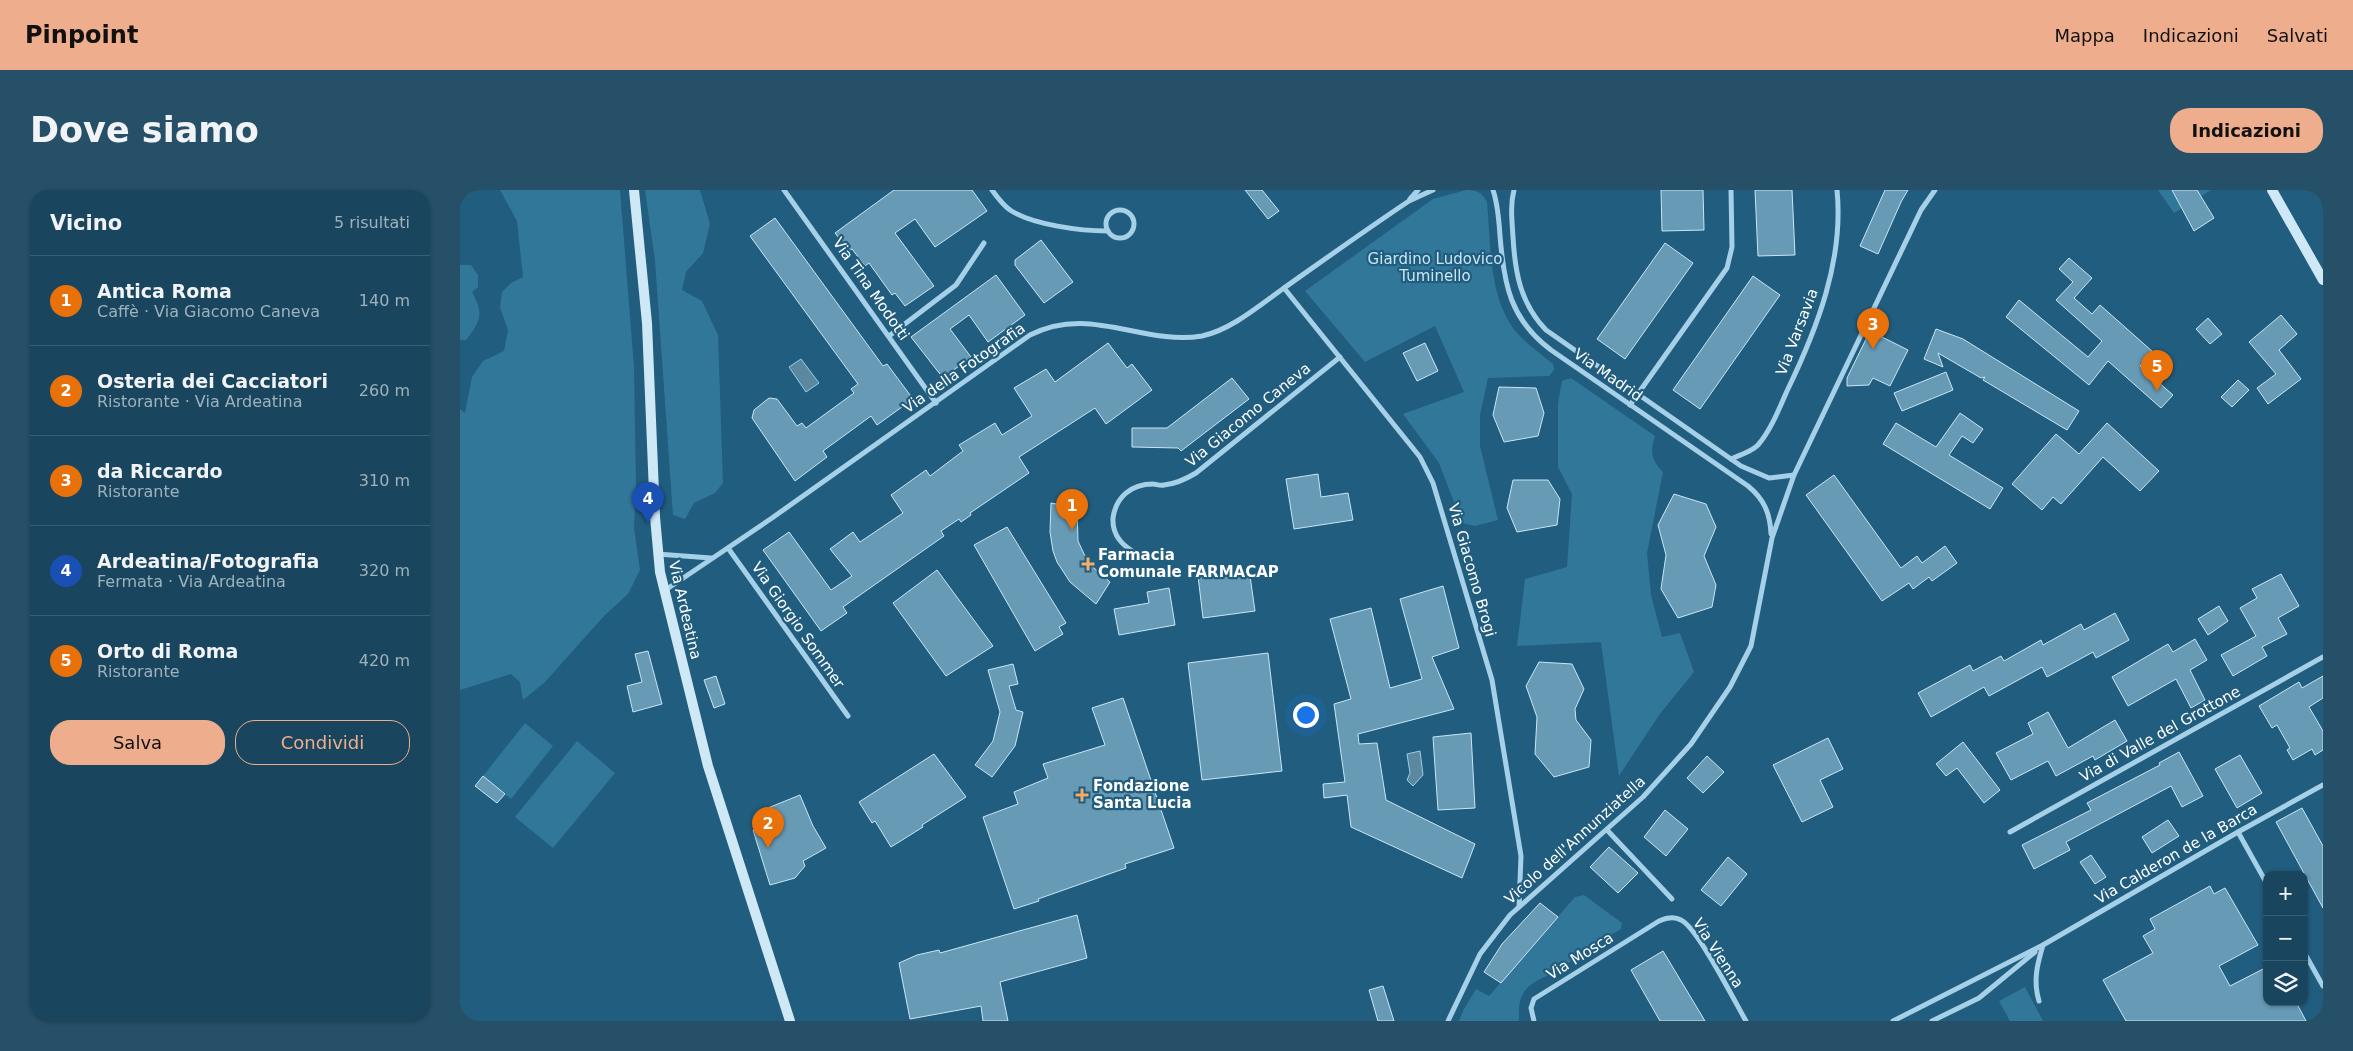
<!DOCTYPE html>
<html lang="it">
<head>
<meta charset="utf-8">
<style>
  body { margin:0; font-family:"DejaVu Sans",sans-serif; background:#265067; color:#f1f3f6 }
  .controls { position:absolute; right:15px; bottom:15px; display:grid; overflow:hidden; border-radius:10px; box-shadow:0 1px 4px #0004 }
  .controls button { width:45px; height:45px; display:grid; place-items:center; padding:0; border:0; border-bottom:1px solid #375e73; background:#19465e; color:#f1f3f6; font:25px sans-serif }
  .you { position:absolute; left:845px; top:524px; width:18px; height:18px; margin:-12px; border:4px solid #fff; border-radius:50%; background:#1a73e8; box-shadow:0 0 0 8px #1a73e833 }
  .badge { display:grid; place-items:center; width:32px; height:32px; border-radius:50%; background:#eead8d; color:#fff; font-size:16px; font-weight:700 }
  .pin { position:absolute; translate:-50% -41px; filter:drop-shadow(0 1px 2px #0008) }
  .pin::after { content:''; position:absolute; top:26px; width:18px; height:15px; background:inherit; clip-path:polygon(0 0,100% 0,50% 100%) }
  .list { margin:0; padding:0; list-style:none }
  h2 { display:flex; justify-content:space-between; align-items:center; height:65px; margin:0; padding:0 20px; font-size:21px }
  h2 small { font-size:16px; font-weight:400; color:#9fb1bc }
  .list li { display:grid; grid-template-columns:32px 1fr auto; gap:15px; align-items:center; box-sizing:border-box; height:90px; padding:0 20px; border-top:1px solid #375e73 }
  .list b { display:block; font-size:19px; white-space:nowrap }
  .list p { margin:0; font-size:16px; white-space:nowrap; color:#9fb1bc }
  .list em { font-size:16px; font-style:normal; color:#9fb1bc }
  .actions { display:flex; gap:10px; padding:15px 20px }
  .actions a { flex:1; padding:11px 0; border:1px solid #eead8d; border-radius:20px; text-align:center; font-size:18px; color:#eead8d }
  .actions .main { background:#eead8d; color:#111 }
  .icon { flex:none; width:28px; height:28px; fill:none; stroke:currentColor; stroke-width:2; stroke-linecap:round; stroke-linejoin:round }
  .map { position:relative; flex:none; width:1863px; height:831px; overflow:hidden; border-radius:20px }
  header { display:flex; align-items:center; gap:30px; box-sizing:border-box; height:70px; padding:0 25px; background:#eead8d; color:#111 }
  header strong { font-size:24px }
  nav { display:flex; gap:28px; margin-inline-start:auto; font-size:18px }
  .intro { display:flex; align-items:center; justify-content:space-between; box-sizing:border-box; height:120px; padding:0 30px }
  h1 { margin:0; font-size:35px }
  .button { padding:12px 22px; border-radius:20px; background:#eead8d; color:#111; font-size:18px; font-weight:700 }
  main { display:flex; gap:30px; padding:0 30px }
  aside { flex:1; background:#19465e; border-radius:20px; box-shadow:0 1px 4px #0004 }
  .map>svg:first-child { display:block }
  .green { fill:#31779a }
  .water { fill:#5c889f; stroke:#99cee8 }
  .building { fill:#679ab5; stroke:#c9e6f5 }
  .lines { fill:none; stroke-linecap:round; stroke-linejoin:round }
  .street { stroke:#a5d0e7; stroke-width:5 }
  .secondary { stroke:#cfe8f6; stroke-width:10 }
  .poi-dot { fill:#f3ad67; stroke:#215d7e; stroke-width:2 }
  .labels { text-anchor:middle; stroke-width:4.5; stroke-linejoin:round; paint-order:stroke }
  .park-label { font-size:15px; fill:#c9e6f5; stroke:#215d7e }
  .street-label { font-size:15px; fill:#fff; stroke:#215d7e }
  .poi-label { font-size:15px; font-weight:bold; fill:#fff; stroke:#215d7e; text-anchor:start }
</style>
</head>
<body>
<header>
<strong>Pinpoint</strong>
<nav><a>Mappa</a><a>Indicazioni</a><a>Salvati</a></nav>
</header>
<div class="intro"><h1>Dove siamo</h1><a class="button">Indicazioni</a></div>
<main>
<aside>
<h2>Vicino<small>5 risultati</small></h2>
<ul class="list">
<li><span class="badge" style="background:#e8710a">1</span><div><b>Antica Roma</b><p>Caffè · Via Giacomo Caneva</p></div><em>140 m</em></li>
<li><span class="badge" style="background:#e8710a">2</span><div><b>Osteria dei Cacciatori</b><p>Ristorante · Via Ardeatina</p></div><em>260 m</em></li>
<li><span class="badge" style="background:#e8710a">3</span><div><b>da Riccardo</b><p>Ristorante</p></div><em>310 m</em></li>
<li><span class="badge" style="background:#1a4fb4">4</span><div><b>Ardeatina/Fotografia</b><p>Fermata · Via Ardeatina</p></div><em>320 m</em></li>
<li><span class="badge" style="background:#e8710a">5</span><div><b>Orto di Roma</b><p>Ristorante</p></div><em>420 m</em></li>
</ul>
<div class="actions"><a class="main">Salva</a><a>Condividi</a></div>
</aside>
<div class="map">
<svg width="1863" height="831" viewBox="0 0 1863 831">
  <rect width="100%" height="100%" fill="#215d7e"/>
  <!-- green -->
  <g class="green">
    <path d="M40 0H160L174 177 176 297 174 338 180 380 168 404 144 426 85 492 63 510 60 492 51 484 0 500V219L5 223 12 187 23 171 44 161 48 140 40 118 42 102 51 93 63 87 57 31Z"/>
    <path d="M185 0H240L250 34 243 63 226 82 222 100 242 111 258 145 263 293 255 303 234 313 225 329 213 325 195 71Z"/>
    <path d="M1006 0C1017 0 1022 2 1027 12 1031 54 1028 110 1058 144 1068 155 1081 164 1093 174L1094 180 1089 186 1028 188 1020 225V256L1038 330 1015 336 1002 333 979 273 943 224 1004 202 975 136 905 172 845 101 973 9Z"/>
    <path d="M1698 0H1751L1714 23Z"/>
    <path d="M0 75H11L18 85V97L12 102C24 124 21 131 6 150H0Z"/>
    <path d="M1111 188 1195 246C1190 262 1191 270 1203 282L1187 363 1191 405 1202 447 1220 443 1234 482 1199 525 1159 586 1141 452 1057 456 1065 389 1107 377 1112 304 1098 277V213L1102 191Z"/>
    <path d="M65 533 93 556 51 609 23 586Z"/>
    <path d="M117 551 155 583 93 658 55 627Z"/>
    <path d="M1124 705 1162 733 1161 739C1138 752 1117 768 1095 782 1084 788 1069 792 1063 804 1058 812 1059 822 1059 831H999L1004 819 1016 799 1029 806 1115 707Z"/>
    <path d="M1565 797 1583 831H1550L1539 811Z"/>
  </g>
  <!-- water -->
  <g class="water">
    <path d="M341 169 359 193 346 202 329 177Z"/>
    <path d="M960 561 963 585 953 596 947 590 950 583 947 564Z"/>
  </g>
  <!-- building -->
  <g class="building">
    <path d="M434 0H512L527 21 475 57 455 29 435 43 474 96 445 116 435 103 432 105 409 73 405 76 392 59 389 61 375 43Z"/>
    <path d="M785 0H802L819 21 808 29Z"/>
    <path d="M1201 0H1243L1244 40 1202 41Z"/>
    <path d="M1295 0H1332L1335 65 1298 66Z"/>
    <path d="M1425 0H1448L1441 12 1418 64 1400 56Z"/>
    <path d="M1712 0H1737L1754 28 1734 41Z"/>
    <path d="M315 28 423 176 427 174 453 209 417 235 411 226 363 261 367 267 335 291 292 228 294 220 309 208 317 209 337 236 342 233 346 238 394 203 391 199 398 194 290 46Z"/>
    <path d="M581 50 613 92 584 113 555 75V70Z"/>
    <path d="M1205 53 1233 73 1165 169 1137 149Z"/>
    <path d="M1609 68 1632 88 1614 108 1632 124 1640 115 1693 162 1680 176 1713 205 1701 218 1648 171 1629 195 1546 127 1559 110 1628 167 1642 151 1596 110 1613 92 1599 79Z"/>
    <path d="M536 85 565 125 528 152 509 125 490 139 511 167 483 188 451 147Z"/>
    <path d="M1293 86 1320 105 1240 219 1213 200Z"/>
    <path d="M1821 125 1837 144 1819 160 1841 189 1808 214 1797 198 1816 184 1789 152Z"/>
    <path d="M1748 128 1762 144 1750 154 1736 139Z"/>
    <path d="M1476 139 1503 149 1619 221 1607 240 1523 190 1525 187 1521 188 1478 163 1483 177 1464 169Z"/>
    <path d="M1410 141 1448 160 1430 196 1413 188 1409 195 1387 196V188Z"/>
    <path d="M648 153 667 178 672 174 692 200 646 234 635 218 559 267 569 283 510 323 511 325 501 332 499 329 481 341 484 346 383 417 387 423 361 441 303 360 329 342 371 400 392 386 370 359 393 342 400 352 443 323 431 305 466 280 470 286 503 261 499 255 535 233 542 245 572 226 554 198 586 179 595 192Z"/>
    <path d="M965 153 978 181 957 191 943 163Z"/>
    <path d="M1486 182 1493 200 1442 221 1434 203Z"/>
    <path d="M772 188 789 209 721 261 718 258 672 257V238H707Z"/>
    <path d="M1778 190 1789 200 1772 217 1761 207Z"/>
    <path d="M1039 197 1076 198 1084 223 1078 246 1044 252 1033 225Z"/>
    <path d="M1500 223 1523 239 1513 253 1502 246 1489 265 1543 298 1530 319 1423 254 1436 233 1476 257Z"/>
    <path d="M1647 233 1699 281 1680 301 1643 267 1601 314 1593 307 1582 320 1552 294 1596 244 1619 264Z"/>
    <path d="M858 284 861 307 888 303 893 330 834 339 826 289Z"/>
    <path d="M1374 285 1441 378 1457 366 1462 373 1485 356 1497 373 1472 391 1469 387 1453 399 1449 393 1422 411 1346 305Z"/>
    <path d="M1053 290H1088L1100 309 1097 335 1057 342 1047 318Z"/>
    <path d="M1214 304 1246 314 1256 337 1244 366 1256 395 1252 417 1218 428 1201 399 1206 365 1198 335Z"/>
    <path d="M591 313 617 318 618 351 624 364 634 378 650 392 636 414 610 392 597 372 593 361 590 342Z"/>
    <path d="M547 337 606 433 599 437 603 444 575 461 514 355Z"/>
    <path d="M789 379 795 421 743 428 738 386Z"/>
    <path d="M477 380 533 456 486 486 433 413Z"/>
    <path d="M1821 384 1839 416 1818 428 1827 444 1802 457 1807 466 1773 486 1761 465 1796 446 1780 418 1797 408 1792 399Z"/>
    <path d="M983 396 999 458 972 467 994 519 898 544 899 554 917 553 926 610 1015 654 1002 688 891 637 887 605 864 608 863 594 885 592 874 514 891 509 870 429 911 418 930 498 962 489 940 409Z"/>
    <path d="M709 398 715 435 659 445 654 419 689 413 687 402Z"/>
    <path d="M1759 416 1768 431 1748 445 1738 429Z"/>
    <path d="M1655 423 1669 450 1636 468 1633 462 1587 487 1582 477 1529 506 1524 497 1471 527 1458 503 1510 475 1513 481 1541 466 1544 471 1581 450 1583 455 1621 434 1624 440Z"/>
    <path d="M1735 449 1747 470 1730 480 1745 510 1731 518 1716 489 1668 516 1652 487 1708 454 1713 462Z"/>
    <path d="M188 461 202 514 173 522 167 496 182 492 175 464Z"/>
    <path d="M808 463 822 581 742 590 728 473Z"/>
    <path d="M1079 472 1112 474 1124 499 1115 519 1116 530 1131 550 1129 577 1094 587 1075 564 1077 527 1066 496Z"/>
    <path d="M553 474 558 494 549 496 556 520 563 522 555 556 532 587 515 575 533 551 540 522 528 480Z"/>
    <path d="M256 486 265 514 254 518 244 490Z"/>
    <path d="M1863 486V508L1849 517 1863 541V560L1855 565 1852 559 1833 570 1827 560 1830 558 1817 535 1812 538 1799 516 1839 492 1842 498Z"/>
    <path d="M663 508 714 658 665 674 666 678 578 709 579 711 554 719 523 627 558 614 554 602 588 588 583 574 645 555 632 518Z"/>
    <path d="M1588 522 1608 558 1655 530 1667 551 1635 570 1633 566 1596 586 1588 571 1551 590 1536 563 1573 544 1568 533Z"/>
    <path d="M1011 543 1015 618 978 620 973 547Z"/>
    <path d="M1368 548 1383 579 1360 590 1373 617 1342 632 1313 575Z"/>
    <path d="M1503 552 1540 600 1524 613 1497 578 1486 586 1476 574Z"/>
    <path d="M1719 562 1743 606 1722 617 1711 596 1606 652 1610 660 1574 679 1562 655 1631 620 1627 613 1700 575 1699 573Z"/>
    <path d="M474 564 506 607 462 635 463 637 431 657 415 631 412 633 399 612Z"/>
    <path d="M1780 565 1802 603 1777 618 1755 579Z"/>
    <path d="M1247 566 1264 582 1243 603 1227 588Z"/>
    <path d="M23 586 45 604 37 613 15 596Z"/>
    <path d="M340 605 353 636 366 658 343 671 345 676 335 688 310 695 293 640 304 636 298 622Z"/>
    <path d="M1842 618 1863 656V718L1816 632Z"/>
    <path d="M1205 620 1228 639 1206 666 1184 647Z"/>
    <path d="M1708 630 1719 646 1692 663 1682 647Z"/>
    <path d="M1149 657 1178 683 1158 703 1130 677Z"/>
    <path d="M1631 665 1646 687 1635 694 1620 672Z"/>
    <path d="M1268 667 1287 684 1261 716 1241 700Z"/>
    <path d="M1750 696 1754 704 1765 698 1798 755 1759 776 1770 796 1807 777V812H1836L1846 831H1666L1643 790 1693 763 1683 746 1695 739 1690 729Z"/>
    <path d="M1080 713 1098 727 1041 793 1024 782 1042 754Z"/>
    <path d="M617 725 627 768 540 792 548 831H523L521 816 450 829 439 773 457 765 479 760 480 763Z"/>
    <path d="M1203 761 1245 831H1200L1171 780Z"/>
    <path d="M923 796 934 831H918L909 800Z"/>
  </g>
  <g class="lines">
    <!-- street -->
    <g class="street">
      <path d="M324 0 476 213"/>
      <path d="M532 0C537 7 543 15 550 20 573 35 621 41 648 41"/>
      <path d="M1033 0C1038 15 1039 30 1040 46 1044 95 1050 129 1091 160L1288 296C1304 309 1310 323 1311 344"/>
      <path d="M1054 0C1050 15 1052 31 1053 47 1055 82 1060 113 1086 140L1281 276 1309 288 1334 285"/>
      <path d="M950 9 958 0"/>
      <circle cx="660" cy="34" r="14"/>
      <path d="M824 98 960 267 973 293 1032 490 1061 666 1059 717"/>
      <path d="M429 146 496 95 524 53"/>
      <path d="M1170 215 1267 78 1272 57 1271 0"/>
      <path d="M1271 269C1280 265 1291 262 1298 255 1311 240 1319 219 1327 201 1357 139 1384 70 1377 0"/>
      <path d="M268 358 388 526"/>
      <path d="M197 364 251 368"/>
      <path d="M677 364C663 356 652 346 653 328 656 307 671 294 693 294 696 294 700 296 704 295 716 294 726 289 736 283L880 167"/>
      <path d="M204 401 312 328 570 145C630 114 683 156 742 146 771 140 800 115 824 98 865 69 907 39 949 11L973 0"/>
      <path d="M1147 640 1212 709"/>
      <path d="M1550 642 1863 467"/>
      <path d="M1778 642 1807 694"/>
      <path d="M1844 762 1863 796"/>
      <path d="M1579 811C1573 791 1577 775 1583 755"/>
      <path d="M988 831 1020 764 1050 725 1183 607 1231 554 1270 497 1291 456 1312 348 1334 285 1461 20 1475 0"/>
      <path d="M1074 831 1071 818 1074 809 1199 731C1206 728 1214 726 1221 730 1237 737 1275 812 1286 831"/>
      <path d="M1433 831 1583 755 1778 642 1863 595"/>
      <path d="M1472 831 1519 808 1575 762"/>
    </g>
    <!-- secondary -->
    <g class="secondary">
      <path d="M174 0 187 133 195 327 200 382 248 576 330 831"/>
      <path d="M1812 0 1863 90"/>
    </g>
  </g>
  <!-- markers -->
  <g class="poi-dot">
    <path d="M625.5 366.5h5v5h5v5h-5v5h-5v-5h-5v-5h5z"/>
    <path d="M619.5 597.5h5v5h5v5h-5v5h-5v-5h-5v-5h5z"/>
  </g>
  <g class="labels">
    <!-- park labels -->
    <g class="park-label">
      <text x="975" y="74">Giardino Ludovico<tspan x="975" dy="17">Tuminello</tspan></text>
    </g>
    <!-- street labels -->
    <g class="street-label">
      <text transform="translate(411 99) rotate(55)" y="5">Via Tina Modotti</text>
      <text transform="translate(1337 142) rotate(-69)" y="5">Via Varsavia</text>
      <text transform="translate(504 178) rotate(-35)" y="5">Via della Fotografia</text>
      <text transform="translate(1148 185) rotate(35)" y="5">Via Madrid</text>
      <text transform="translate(788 225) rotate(-39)" y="5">Via Giacomo Caneva</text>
      <text transform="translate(1012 380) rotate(74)" y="5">Via Giacomo Brogi</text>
      <text transform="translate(225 420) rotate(77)" y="5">Via Ardeatina</text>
      <text transform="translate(338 435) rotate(55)" y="5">Via Giorgio Sommer</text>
      <text transform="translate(1700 544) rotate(-29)" y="5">Via di Valle del Grottone</text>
      <text transform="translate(1115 650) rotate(-42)" y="5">Vicolo dell'Annunziatella</text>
      <text transform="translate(1716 664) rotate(-30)" y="5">Via Calderon de la Barca</text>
      <text transform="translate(1258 763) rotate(57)" y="5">Via Vienna</text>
      <text transform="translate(1120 766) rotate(-32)" y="5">Via Mosca</text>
    </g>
    <!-- poi labels -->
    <g class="poi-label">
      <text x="638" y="370">Farmacia<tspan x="638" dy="17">Comunale FARMACAP</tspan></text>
      <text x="633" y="601">Fondazione<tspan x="633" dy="17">Santa Lucia</tspan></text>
    </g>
  </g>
</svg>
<div class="controls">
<button>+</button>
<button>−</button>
<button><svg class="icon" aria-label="layers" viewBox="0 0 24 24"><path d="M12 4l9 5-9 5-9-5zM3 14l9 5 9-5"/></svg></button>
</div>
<div class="you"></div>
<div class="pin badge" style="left:612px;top:340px;background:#e8710a">1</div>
<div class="pin badge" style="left:308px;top:658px;background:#e8710a">2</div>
<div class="pin badge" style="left:1413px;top:159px;background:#e8710a">3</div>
<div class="pin badge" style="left:188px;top:333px;background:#1a4fb4">4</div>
<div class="pin badge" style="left:1697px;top:201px;background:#e8710a">5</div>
</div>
</main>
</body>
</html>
